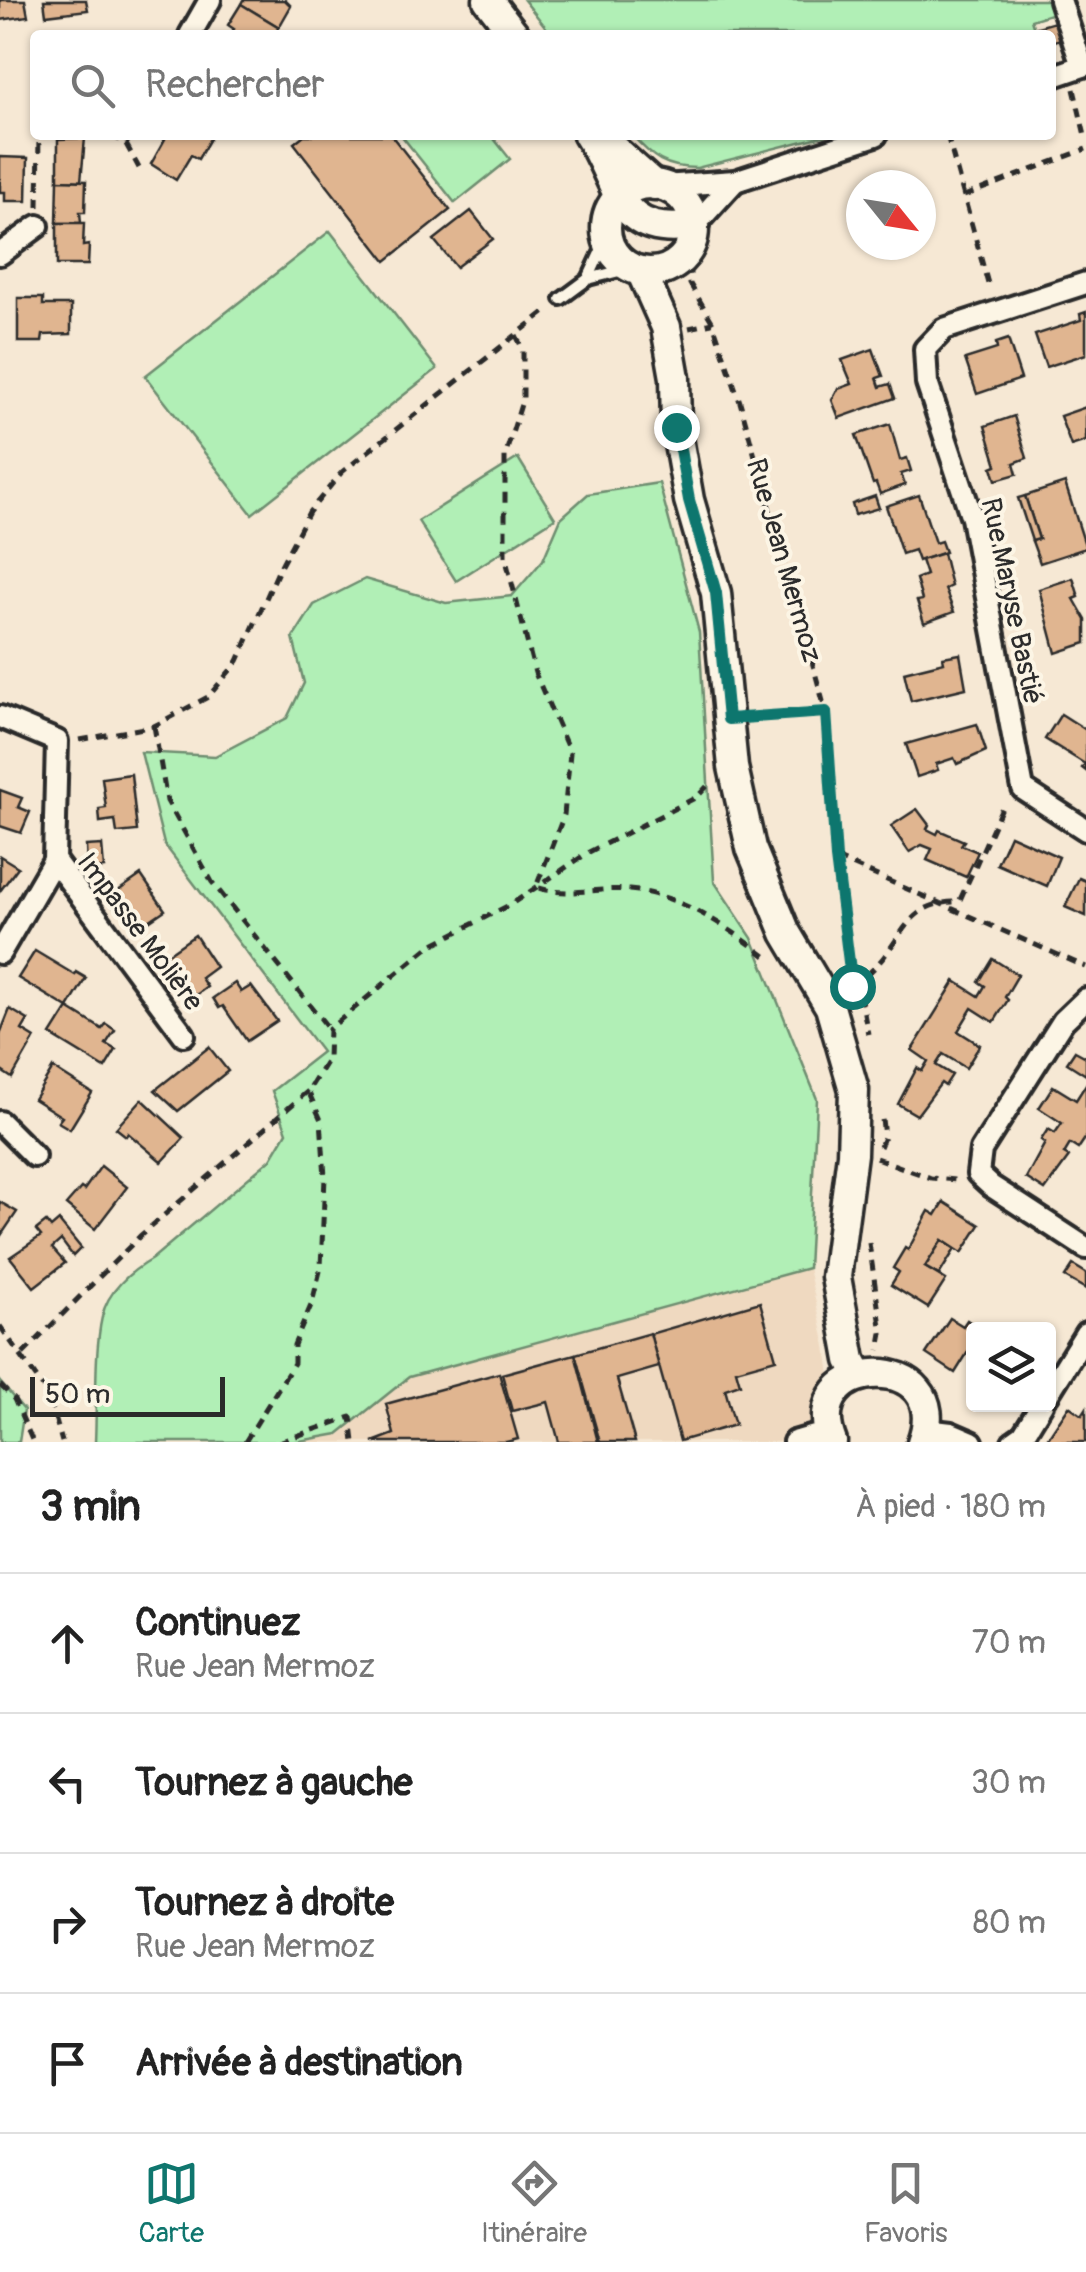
<!DOCTYPE html>
<html lang="fr">
<head>
<meta charset="utf-8">
<style>
  body { margin:0; font-family:Pangolin,sans-serif; background:#f2f2f2; color:#222 }
  .controls { position:absolute; right:30px; bottom:30px; display:grid; overflow:hidden; border-radius:10px; box-shadow:0 2px 8px #0004 }
  .controls button { width:90px; height:90px; display:grid; place-items:center; padding:0; border:0; border-bottom:2px solid #e0e0e0; background:#fff; color:#222; font:50px sans-serif }
  .compass { position:absolute; left:846px; top:170px; width:90px; height:90px; border-radius:50%; background:#fff; box-shadow:0 2px 8px #0004; rotate:120deg }
  .scale { position:absolute; left:30px; bottom:25px; width:195px; box-sizing:border-box; padding-left:10px; border:5px solid #2b2b2b; border-top:0; font-size:28px; line-height:35px; white-space:nowrap; color:#2b2b2b; -webkit-text-stroke:8px #fcf5e5; paint-order:stroke }
  .stop { position:absolute; width:30px; height:30px; margin:-22px; border:8px solid #0f766e; border-radius:50%; background:#fff }
  .stop.end { background:#0f766e; border-color:#fff; box-shadow:0 2px 10px #0008 }
  .list { margin:0; padding:0; list-style:none }
  h2 { display:flex; justify-content:space-between; align-items:center; height:130px; margin:0; padding:0 40px; font-size:42px }
  h2 small { font-size:32px; font-weight:400; color:#767676 }
  .list li { display:grid; grid-template-columns:65px 1fr auto; gap:30px; align-items:center; box-sizing:border-box; height:140px; padding:0 40px; border-top:2px solid #e0e0e0 }
  .list b { display:block; font-size:38px; white-space:nowrap }
  .list p { margin:0; font-size:32px; white-space:nowrap; color:#767676 }
  .list em { font-size:32px; font-style:normal; color:#767676 }
  .icon { flex:none; width:55px; height:55px; fill:none; stroke:currentColor; stroke-width:2; stroke-linecap:round; stroke-linejoin:round }
  .map { position:relative; flex:none; width:1086px; height:1442px; overflow:hidden }
  .search { position:absolute; background:#fff; box-shadow:0 2px 8px #0004; left:30px; right:30px; top:30px; height:110px; display:flex; align-items:center; gap:25px; box-sizing:border-box; padding:0 35px; border-radius:10px; color:#767676; font-size:38px }
  .sheet { height:690px; background:#fff }
  nav { display:flex; justify-content:space-around; align-items:center; box-sizing:border-box; height:140px; border-top:2px solid #e0e0e0; background:#fff; font-size:28px; color:#767676 }
  nav a { display:grid; justify-items:center; gap:5px }
  nav .on { color:#0f766e }
  .map>svg:first-child { display:block }
  .built { fill:#efd9c0 }
  .green { fill:#b1efb6; stroke:#6e8d70; stroke-width:2.5 }
  .building { fill:#e0b590; stroke:#2b2b2b; stroke-width:2.5 }
  .lines { fill:none; stroke-linecap:round; stroke-linejoin:round }
  .service-casing { stroke:#2b2b2b; stroke-width:18 }
  .minor-casing { stroke:#2b2b2b; stroke-width:28 }
  .tertiary-casing { stroke:#2b2b2b; stroke-width:35 }
  .path { stroke:#2b2b2b; stroke-width:5; stroke-dasharray:10 8; stroke-linecap:butt }
  .service { stroke:#fcf5e5; stroke-width:10 }
  .minor { stroke:#fcf5e5; stroke-width:20 }
  .tertiary { stroke:#fcf5e5; stroke-width:28 }
  .route { stroke:#0f766e; stroke-width:12 }
  .labels { text-anchor:middle; stroke-width:8; stroke-linejoin:round; paint-order:stroke }
  .street-label { font-size:28px; fill:#2b2b2b; stroke:#fcf5e5 }
</style>
</head>
<body>
<div class="map">
<svg width="1086" height="1442" viewBox="0 0 1086 1442">
  <rect width="100%" height="100%" fill="#f6e8d4"/>
  <filter id="ink" filterUnits="userSpaceOnUse"><feTurbulence type="fractalNoise" baseFrequency=".01" numOctaves="2"/><feDisplacementMap in="SourceGraphic" scale="20" xChannelSelector="R" yChannelSelector="G"/><feConvolveMatrix kernelMatrix="1 2 1 2 8 2 1 2 1" color-interpolation-filters="sRGB"/></filter>
  <g filter="url(#ink)">
    <!-- built -->
    <path class="built" d="M808 1268 826 1346 839 1442H294L338 1434 409 1377Z"/>
    <!-- green -->
    <g class="green">
      <path d="M524 0H1049L1054 13 1031 20 1036 35H552Z"/>
      <path d="M401 135H491L510 159 455 203Z"/>
      <path d="M632 135H827L697 168C666 168 652 158 632 135Z"/>
      <path d="M330 231 437 369 252 514 145 376Z"/>
      <path d="M518 458 555 518 456 581 418 521Z"/>
      <path d="M659 483 699 632 714 881 752 938 817 1099 808 1268 409 1377 338 1434 294 1442H95C97 1404 94 1352 102 1317 107 1291 131 1271 152 1259L271 1159 287 1132 272 1091 322 1052 164 844 141 752 215 756 287 718 304 683 293 638 314 605 365 579 446 603 512 596 543 560 561 518 588 494Z"/>
      <path d="M0 1382 24 1410 19 1442H0Z"/>
    </g>
    <!-- building -->
    <g class="building">
      <path d="M0 0H25L28 16 0 20Z"/>
      <path d="M44 0H86L88 10 46 15Z"/>
      <path d="M243 0H285L291 6 279 27 241 4Z"/>
      <path d="M241 4 279 27 274 35H230L234 29 228 25Z"/>
      <path d="M1055 22 1061 39 1051 42V35H1036L1034 28Z"/>
      <path d="M208 135 211 137 198 159 191 155 176 180 151 164 165 139 161 135Z"/>
      <path d="M304 135H391L450 210 386 261 294 143Z"/>
      <path d="M85 138 81 181 58 180V139Z"/>
      <path d="M0 157 28 158 27 201H5V192H0Z"/>
      <path d="M58 180 86 181 85 212H80L81 223H57Z"/>
      <path d="M471 211 493 239 456 267 434 240Z"/>
      <path d="M57 223H84L83 246 89 245 88 265H57Z"/>
      <path d="M18 298H43V305H71V334L43 335 42 342H18Z"/>
      <path d="M1086 312V354L1046 367 1035 335 1081 320 1080 314Z"/>
      <path d="M1008 339 1021 379 977 394 965 359 997 349 996 343Z"/>
      <path d="M873 349 883 376 877 378 880 387 890 384 895 398 839 418 832 400 838 389 852 384 842 360Z"/>
      <path d="M1086 407V441L1071 446 1060 416Z"/>
      <path d="M1014 416 1027 458 1014 463 1017 474 996 480 992 467 997 465 985 426Z"/>
      <path d="M890 424 900 460 907 458 911 471 901 474 905 485 880 494 876 483 873 484 856 435Z"/>
      <path d="M1065 483 1086 548 1040 563 1032 541 1039 539 1025 496Z"/>
      <path d="M919 495 935 543 941 541 945 552 918 561 914 550 902 554 886 506Z"/>
      <path d="M875 496 879 508 855 515 852 504Z"/>
      <path d="M1025 496 1039 539 1032 541 1018 498Z"/>
      <path d="M943 553 951 586 945 589 954 612 924 623 917 601 922 600 916 579 926 575 921 560Z"/>
      <path d="M1073 578 1079 597 1074 599 1086 620V643L1056 653 1039 589Z"/>
      <path d="M960 654 966 688 911 701 904 672 944 662 943 657Z"/>
      <path d="M1061 714 1086 730V771L1082 768 1085 764 1045 739Z"/>
      <path d="M977 724 986 751 957 764 954 758 936 764 938 770 917 777 906 744Z"/>
      <path d="M131 774 137 831 117 833 115 820 100 822 99 809 106 808 102 778Z"/>
      <path d="M0 790 22 798 18 807 30 812 21 833 0 826Z"/>
      <path d="M917 809 929 825 927 829 937 834 939 830 964 841 961 845 978 852 966 877 927 860 932 849 922 845 909 852 891 826Z"/>
      <path d="M1010 835 1059 857 1047 886 997 864Z"/>
      <path d="M102 845 104 868 87 869 86 846Z"/>
      <path d="M0 856 18 867 0 891Z"/>
      <path d="M141 875 165 910 137 929 120 905 115 908 108 898Z"/>
      <path d="M1079 878 1086 881V916L1065 907Z"/>
      <path d="M195 935 216 967 201 978 207 987 188 1001 181 990 187 986 162 958Z"/>
      <path d="M35 951 75 975 76 972 86 978 68 1008 18 978Z"/>
      <path d="M993 959 1018 975 1005 997 1008 1000 994 1022 972 1008 958 1031 980 1045 966 1068 943 1054 936 1065 952 1075 945 1086 941 1083 917 1115 898 1104 917 1068 922 1071 928 1061 912 1050 955 981 979 996 985 986 979 982Z"/>
      <path d="M235 983 241 992 251 986 277 1021 247 1041 223 1006 219 1008 213 998Z"/>
      <path d="M68 1008 102 1029 106 1024 115 1030 106 1044 116 1050 105 1068 51 1035Z"/>
      <path d="M10 1009 28 1020 22 1030 35 1038 12 1078 0 1070V1034Z"/>
      <path d="M209 1047 228 1071 178 1111 155 1090Z"/>
      <path d="M1075 1051 1086 1057V1075L1067 1063Z"/>
      <path d="M53 1068 92 1093 70 1129 58 1122 62 1117 34 1099Z"/>
      <path d="M1086 1084V1137L1078 1149 1070 1144 1064 1154 1069 1157 1045 1190 1026 1178 1045 1143 1041 1140 1048 1129 1055 1133 1062 1123 1039 1108 1053 1086 1076 1100Z"/>
      <path d="M142 1099 184 1138 162 1162 128 1133 126 1136 116 1128Z"/>
      <path d="M101 1166 127 1187 95 1229 66 1205 81 1188 84 1190Z"/>
      <path d="M0 1202 17 1212 0 1237Z"/>
      <path d="M944 1202 980 1225 962 1253 942 1240 925 1267 946 1280 928 1308 891 1285 899 1272 893 1268 905 1248 908 1250 929 1211 936 1215Z"/>
      <path d="M59 1221 81 1248 73 1256 61 1240 52 1248 65 1263 34 1287 10 1257 41 1236 36 1230 46 1222 51 1228Z"/>
      <path d="M942 1240 955 1249 939 1275 925 1267Z"/>
      <path d="M1073 1265 1086 1273V1289L1065 1277Z"/>
      <path d="M760 1302 776 1359 736 1370 740 1384 725 1389 735 1425 680 1441 650 1334Z"/>
      <path d="M950 1318 963 1326 967 1320 982 1330H974V1355L968 1352 955 1373 926 1354Z"/>
      <path d="M650 1333 659 1367 617 1379 635 1442H600L575 1354Z"/>
      <path d="M575 1354 598 1442H559L548 1402 512 1411 502 1374Z"/>
      <path d="M499 1373 518 1439 506 1442H373L394 1434 386 1404Z"/>
      <path d="M1069 1406 1082 1415 1086 1409V1442H1045Z"/>
    </g>
    <g class="lines">
      <!-- service casing -->
      <g class="service-casing">
        <g id="service">
          <path d="M588 279 631 268"/>
          <path d="M561 299 588 279 607 238"/>
        </g>
      </g>
      <!-- minor casing -->
      <g class="minor-casing">
        <g id="minor">
          <path d="M1060 0 1082 66"/>
          <path d="M190 35 210 0"/>
          <path d="M1051 77 1086 65"/>
          <path d="M663 186 735 181 876 135"/>
          <path d="M694 226 735 181"/>
          <path d="M0 254 38 226"/>
          <path d="M1086 283 944 329 925 349 927 383 972 518 1023 789 1086 830"/>
          <path d="M0 717 57 741 54 860 0 953"/>
          <path d="M54 860 184 1035"/>
          <path d="M1086 999 1063 1021 981 1150 978 1174 991 1186 1086 1248"/>
          <path d="M0 1122 34 1156"/>
          <path d="M1048 1394 1086 1333"/>
          <path d="M926 1430 951 1433 972 1442"/>
          <path d="M794 1442 828 1432"/>
          <path d="M1013 1442 1023 1435 1042 1404"/>
        </g>
      </g>
      <!-- tertiary casing -->
      <g class="tertiary-casing">
        <g id="tertiary">
          <path d="M488 0 515 35"/>
          <path d="M588 135C621 184 615 239 694 226"/>
          <path d="M598 135 654 185"/>
          <circle cx="650" cy="228" r="44"/>
          <path d="M641 271 666 327 675 378 676 427 689 500 716 593 733 767 751 848 786 933 830 1007 854 1090 852 1154 836 1277 851 1360 859 1375"/>
          <path d="M832 1442C797 1353 956 1349 922 1442"/>
        </g>
      </g>
      <!-- path -->
      <g class="path">
        <path d="M1074 89 1086 140"/>
        <path d="M111 135 126 144 132 135"/>
        <path d="M947 135 990 291"/>
        <path d="M126 144 139 168"/>
        <path d="M964 196 1086 149"/>
        <path d="M38 207 39 135"/>
        <path d="M702 250 690 270V284L713 323 740 402 826 712 836 858 852 985 862 1003 868 1034"/>
        <path d="M689 328 712 323"/>
        <path d="M516 335 523 350V398L505 456V556L535 673 570 753 564 815 536 887C566 898 598 887 629 890 679 894 730 928 768 958H772"/>
        <path d="M752 717 825 712"/>
        <path d="M154 726 167 801 212 882 329 1029"/>
        <path d="M80 740 154 726 208 697 238 661 280 567 309 512 342 472 549 309"/>
        <path d="M836 858 1086 967"/>
        <path d="M852 985C860 979 870 973 877 965 905 934 909 901 959 902L1004 803"/>
        <path d="M880 1147 884 1137 882 1119"/>
        <path d="M876 1158 931 1178 956 1180"/>
        <path d="M869 1243 882 1333 879 1350"/>
        <path d="M0 1326 49 1396 62 1442"/>
        <path d="M23 1354 140 1236 308 1091"/>
        <path d="M0 1385 14 1399 33 1442"/>
        <path d="M245 1442 294 1363V1345L312 1303 321 1267 325 1177 321 1120 308 1091 328 1059 329 1029 430 946 513 903 589 852 697 797 711 782"/>
        <path d="M279 1442 351 1417 354 1442"/>
      </g>
      <!-- service -->
      <use href="#service" class="service"/>
      <!-- minor -->
      <use href="#minor" class="minor"/>
      <!-- tertiary -->
      <use href="#tertiary" class="tertiary"/>
    </g>
  </g>
  <g class="lines" filter="url(#ink)">
    <!-- route -->
    <path class="route" d="M676 427 689 500 716 593 728 719 826 712 836 858 852 986"/>
  </g>
  <g class="labels">
    <!-- street labels -->
    <g class="street-label">
      <text transform="translate(785 560) rotate(74)" y="10">Rue Jean Mermoz</text>
      <text transform="translate(1013 601) rotate(78)" y="10">Rue Maryse Bastié</text>
      <text transform="translate(141 931) rotate(53)" y="10">Impasse Molière</text>
    </g>
  </g>
</svg>
<div class="controls">
<button><svg class="icon" aria-label="layers" viewBox="0 0 24 24"><path d="M12 4l9 5-9 5-9-5zM3 14l9 5 9-5"/></svg></button>
</div>
<svg class="compass" viewBox="-18 -18 36 36"><path d="M0-13l5 13h-10z" fill="#e53935"/><path d="M0 13l5-13h-10z" fill="#767676"/></svg>
<div class="scale">50 m</div>
<div class="stop" style="left:852px;top:986px"></div>
<div class="stop end" style="left:676px;top:427px"></div>
<div class="search"><svg class="icon" aria-label="search" viewBox="0 0 24 24"><circle cx="10" cy="10" r="6"/><path d="M15 15l6 6"/></svg>Rechercher</div>
</div>
<section class="sheet">
<h2>3 min<small>À pied · 180 m</small></h2>
<ul class="list">
<li><svg class="icon" aria-label="ahead" viewBox="0 0 24 24"><path d="M12 20V5M6 11l6-6 6 6"/></svg><div><b>Continuez</b><p>Rue Jean Mermoz</p></div><em>70 m</em></li>
<li><svg class="icon" aria-label="left" viewBox="0 0 24 24"><path d="M17 20v-9H6M10 6l-5 5 5 5"/></svg><div><b>Tournez à gauche</b></div><em>30 m</em></li>
<li><svg class="icon" aria-label="right" viewBox="0 0 24 24"><path d="M7 20v-9h11M14 6l5 5-5 5"/></svg><div><b>Tournez à droite</b><p>Rue Jean Mermoz</p></div><em>80 m</em></li>
<li><svg class="icon" aria-label="arrive" viewBox="0 0 24 24"><path d="M6 21V4h12l-3 4 3 4H6"/></svg><div><b>Arrivée à destination</b></div></li>
</ul>
</section>
<nav>
<a class="on"><svg class="icon" aria-label="map" viewBox="0 0 24 24"><path d="M3 6l6-2 6 2 6-2v14l-6 2-6-2-6 2zM9 4v14M15 6v14"/></svg>Carte</a>
<a><svg class="icon" aria-label="directions" viewBox="0 0 24 24"><path d="M12 3l9 9-9 9-9-9zM9 14v-3h6M13 9l2 2-2 2"/></svg>Itinéraire</a>
<a><svg class="icon" aria-label="saved" viewBox="0 0 24 24"><path d="M7 4h10v16l-5-4-5 4z"/></svg>Favoris</a>
</nav>
</body>
</html>
